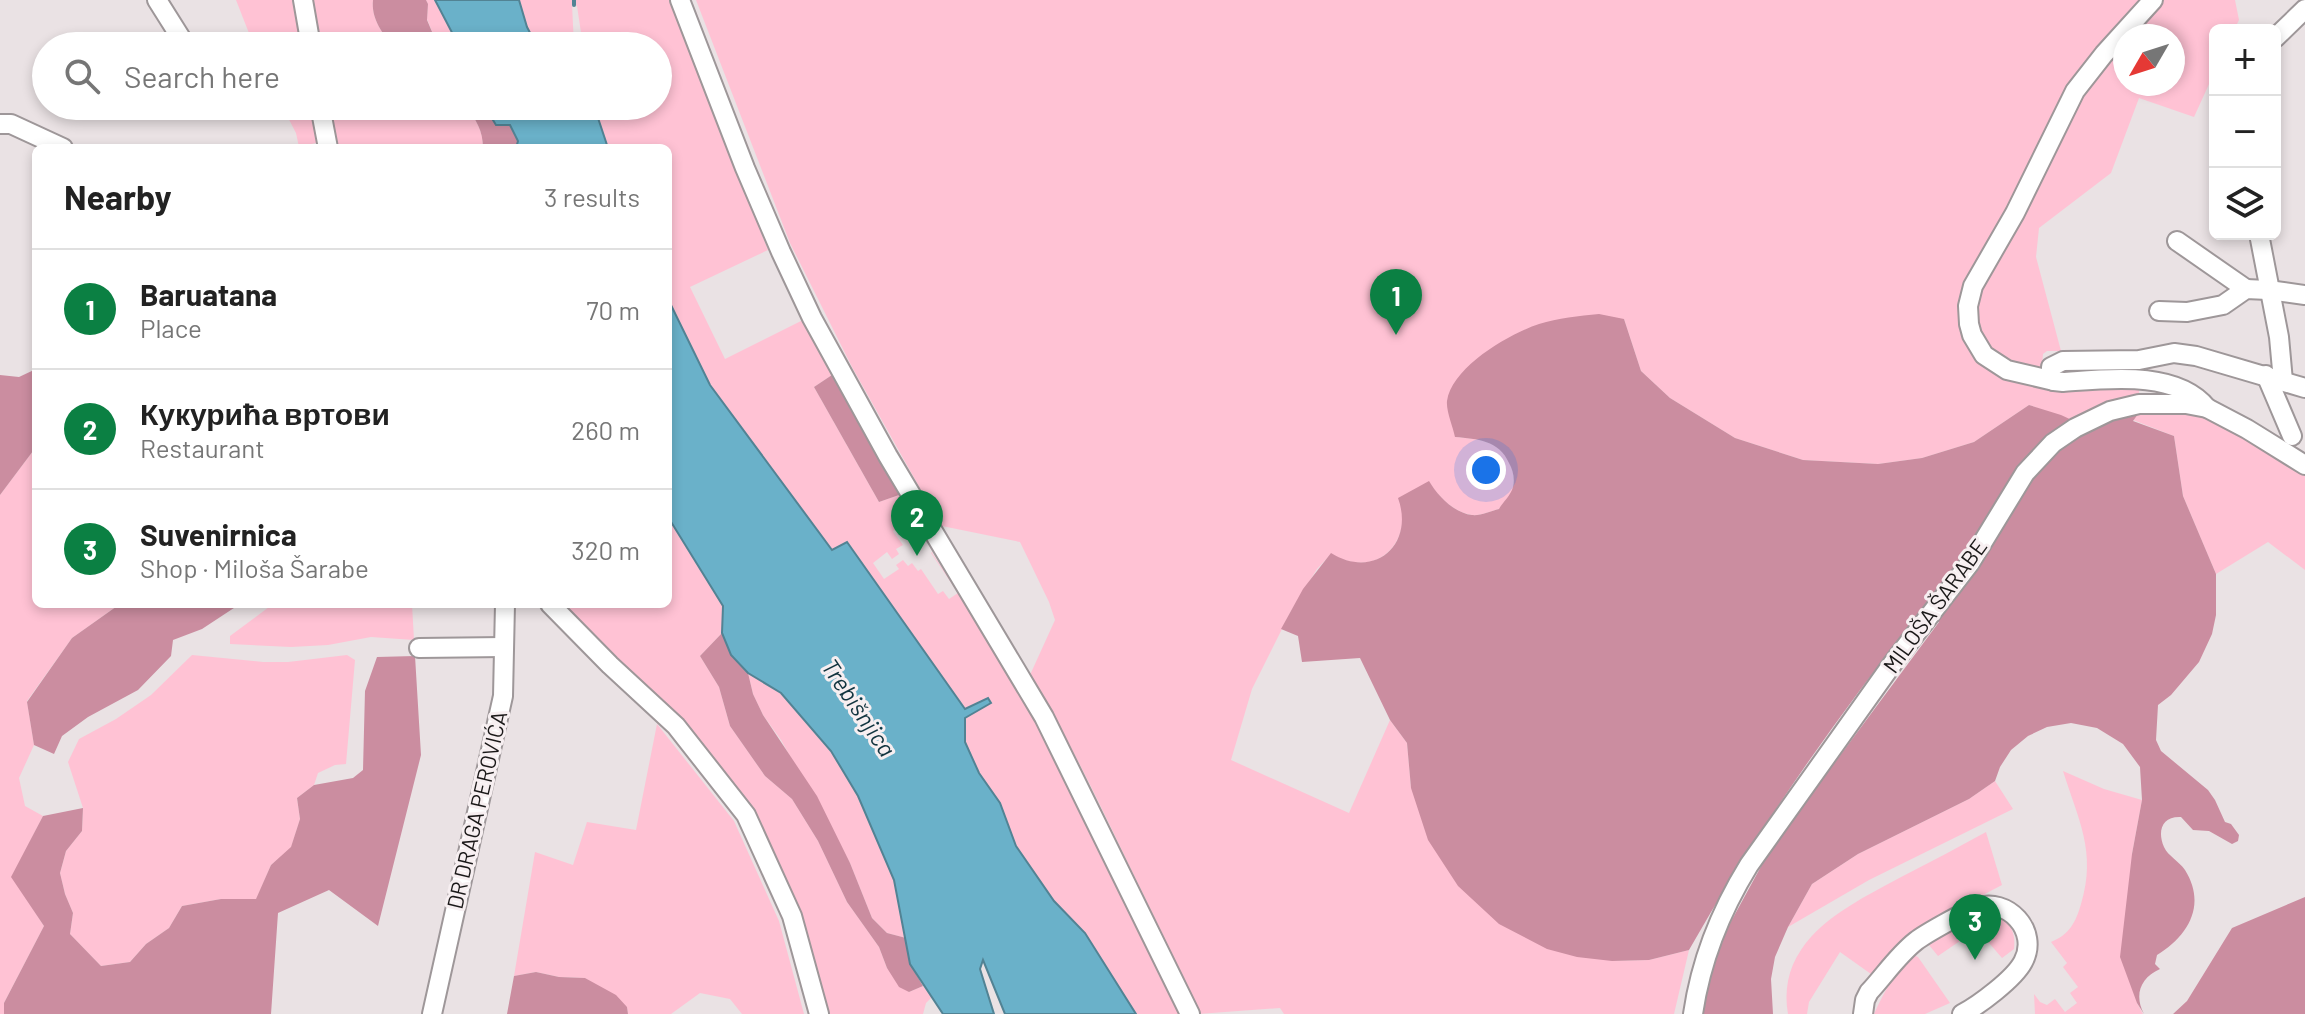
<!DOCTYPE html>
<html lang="en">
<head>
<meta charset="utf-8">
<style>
  body { margin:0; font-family:Barlow,sans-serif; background:#f2f2f2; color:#222 }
  .controls { position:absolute; right:24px; top:24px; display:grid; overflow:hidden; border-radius:12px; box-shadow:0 4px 12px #0003 }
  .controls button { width:72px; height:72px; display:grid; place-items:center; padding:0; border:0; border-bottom:2px solid #e0e0e0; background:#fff; color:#222; font:40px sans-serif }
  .compass { position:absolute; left:2113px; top:24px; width:72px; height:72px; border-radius:50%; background:#fff; box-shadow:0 4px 12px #0003; rotate:231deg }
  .you { position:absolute; left:1486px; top:470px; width:28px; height:28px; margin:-20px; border:6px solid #fff; border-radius:50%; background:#1a73e8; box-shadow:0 0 0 12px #1a73e833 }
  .badge { display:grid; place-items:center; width:52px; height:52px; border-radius:50%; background:#0b8043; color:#fff; font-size:26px; font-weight:700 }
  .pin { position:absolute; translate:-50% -66px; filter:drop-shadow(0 2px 4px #0008) }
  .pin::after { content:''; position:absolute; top:42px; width:28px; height:24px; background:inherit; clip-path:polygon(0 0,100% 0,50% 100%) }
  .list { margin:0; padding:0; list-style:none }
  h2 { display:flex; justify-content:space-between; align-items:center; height:104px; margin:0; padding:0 32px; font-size:34px }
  h2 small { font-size:26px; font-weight:400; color:#767676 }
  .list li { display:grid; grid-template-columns:52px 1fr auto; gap:24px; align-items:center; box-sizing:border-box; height:120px; padding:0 32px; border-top:2px solid #e0e0e0 }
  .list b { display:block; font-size:30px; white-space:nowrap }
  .list p { margin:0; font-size:26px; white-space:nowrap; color:#767676 }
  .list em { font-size:26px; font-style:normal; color:#767676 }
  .icon { flex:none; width:44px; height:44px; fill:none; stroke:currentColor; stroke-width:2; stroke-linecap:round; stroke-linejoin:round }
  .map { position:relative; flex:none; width:2305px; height:1014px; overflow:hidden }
  .search { position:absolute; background:#fff; box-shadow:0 4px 12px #0003; left:32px; top:32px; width:640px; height:88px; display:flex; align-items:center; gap:20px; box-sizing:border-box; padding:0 28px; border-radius:44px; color:#767676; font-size:30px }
  .panel { position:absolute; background:#fff; box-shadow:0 4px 12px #0003; left:32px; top:144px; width:640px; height:464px; border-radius:12px }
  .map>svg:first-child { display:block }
  .green { fill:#ffc2d4; fill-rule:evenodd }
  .forest { fill:#cb8da0 }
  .water { fill:#6ab1c9; stroke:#528394; stroke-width:2 }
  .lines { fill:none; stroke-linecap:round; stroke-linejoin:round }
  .stream { stroke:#528394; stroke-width:4 }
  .minor-casing { stroke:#9e9799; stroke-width:22 }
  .minor { stroke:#fff; stroke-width:18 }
  .labels { text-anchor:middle; stroke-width:6; stroke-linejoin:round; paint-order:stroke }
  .street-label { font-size:22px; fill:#1a1818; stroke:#f7eff1 }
  .water-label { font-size:24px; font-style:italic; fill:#11343f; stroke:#f7eff1 }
</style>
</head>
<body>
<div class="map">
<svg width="2305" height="1014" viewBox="0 0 2305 1014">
  <rect width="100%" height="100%" fill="#eae2e4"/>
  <!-- green -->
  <g class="green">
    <path d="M236 0H292L301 46H254Z"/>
    <path d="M303 0H373C371 18 382 33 393 46H311Z"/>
    <path d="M426 0H435L459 46H438L427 19 428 4Z"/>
    <path d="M519 0H669L768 250 690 287 725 359 803 320 832 375 814 387 879 502 899 495 936 550 932 553 1006 663 1181 1014H1136L1085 933 1054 901 1016 846 1000 803 979 773 965 742V718L991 703 988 698 965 709 848 542 832 550 710 385 668 299V148H608L594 106H658V46H583L577 6 572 4 574 46H537L527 27ZM908 512 935 550 931 553 958 593 949 599 943 591 938 594 921 569 918 571 912 563 908 566 903 560 896 565 899 569 884 579 873 563 887 552 892 559 899 554 896 549 903 545 893 531 898 528 894 521Z"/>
    <path d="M696 0H2150L2103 53 1966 306 1990 366 2138 384 2140 399 2077 422 2029 405 1974 442 1922 458 1878 464 1803 460 1735 438 1670 398 1641 371 1624 319 1455 437C1478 439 1499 440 1510 463 1513 470 1515 479 1513 488 1511 495 1503 503 1499 509 1491 511 1480 516 1472 515 1454 513 1438 496 1429 482L1403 512C1404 554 1369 576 1331 554L1317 569 1291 611 1252 689 1231 760 1349 813 1390 720 1407 743 1411 788 1612 961 1649 960 1689 950 1674 1014H1284L1280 1008 1198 1014C1176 961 1151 910 1126 859 1096 796 1066 734 1030 675L1055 620 1049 602 1020 542 942 526 931 508 852 367 790 243Z"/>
    <path d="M2156 0H2235L2239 20 2234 30H2215V71L2194 117 2139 98 2111 173 2039 228 2036 257 2061 351H2047L2043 354 2042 365 2038 372 2031 373 2008 368 1993 360 1980 346 1971 324 1970 306 1975 286 2016 214 2077 93 2106 55ZM2125 36H2173V84H2125Z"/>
    <path d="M282 106H313L320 142 299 147 296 133Z"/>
    <path d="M320 106H467C476 121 483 130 483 148H328Z"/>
    <path d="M2141 410 2191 412 2214 418 2285 461 2305 475V570L2268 542 2216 574 2183 496 2174 436 2133 420Z"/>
    <path d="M36 447V604H120L72 638 27 701 34 745 19 778 25 806 43 816 12 877 44 926 4 1003V1014H0V495Z"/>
    <path d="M668 517 723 606 722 633 700 656 719 687 730 726 765 776 792 799 818 841 847 902 879 947 887 968 909 992 923 986 932 997 926 1003 923 1014H819L746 815 676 726 550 604H668Z"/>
    <path d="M273 604H412L414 640 371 637 328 645 291 647 230 644V636Z"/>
    <path d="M192 655 263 662H288L347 655 355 660 346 764 335 765 318 773 314 785 297 798 300 819 291 848 271 865 256 900 221 899 182 906 169 928 146 944 130 962 101 966 70 934 73 913 65 894 60 873 66 851 82 831 83 808 68 762 79 739 116 719 151 695Z"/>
    <path d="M748 673 781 693 831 751 858 796 894 880 906 938 887 933 872 918 850 863 781 740 763 715 753 694Z"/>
    <path d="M657 724 734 821 779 921 804 1014H742L730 999 700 993 671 1014H628L627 1007 585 978 559 977 536 972 514 976 535 852 573 865 587 822 636 830Z"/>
    <path d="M2063 771 2104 789 2142 800 2132 854 2137 1003 2143 1014H2035L2034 994 2040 1002 2047 1005 2055 999 2065 1012 2077 1003 2070 993 2078 987 2063 967 2067 963 2051 942C2069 935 2076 922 2081 904 2097 852 2078 819 2063 771Z"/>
    <path d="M1995 781 2013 809 1869 880 1788 927 1812 884 1858 854 1969 799Z"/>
    <path d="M1986 832 2002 885 1910 933 1871 974 1840 952 1809 1002 1807 1014H1788C1784 991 1788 969 1801 950 1823 916 1870 894 1905 875 1932 861 1959 847 1986 832Z"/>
    <path d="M1985 915C2006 915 2017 929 2014 949L2002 958 1978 930H1976L1938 956 1929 945 1965 919Z"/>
    <path d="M1913 955 1918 957 1950 1003 1925 1014H1874C1884 992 1895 971 1913 955Z"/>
  </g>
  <!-- forest -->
  <g class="forest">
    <path d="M373 0H426L428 4 427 20 438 46H393C382 33 371 18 373 0Z"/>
    <path d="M467 106H490V115L510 125 518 141 516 148H483C483 130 476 121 467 106Z"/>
    <path d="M1599 314 1624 319 1641 371 1670 398 1735 438 1803 460 1878 464 1922 458 1974 442 2029 405 2061 415 2087 427 2141 410 2133 421 2174 436 2183 496 2216 574V615L2212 634 2199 662 2171 695 2158 705 2156 740 2161 751 2208 790 2215 800 2225 822 2231 824 2239 835 2238 841 2232 844 2209 831 2193 830 2181 817C2162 816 2157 831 2164 847 2168 856 2179 861 2185 870 2207 905 2188 936 2157 955L2155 964 2160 969C2140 978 2134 995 2144 1014L2137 1003 2120 957 2132 854 2142 800 2140 767 2123 744 2097 728 2071 723 2047 727 2028 736 2011 750 2000 767 1995 781 1969 799 1858 854 1812 884 1788 927 1775 957 1771 979 1773 1014H1703L1710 974 1728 927 1770 850 1939 622 1917 616C1833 722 1756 832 1689 950L1649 960 1612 961 1577 957 1547 949 1499 924 1458 886 1428 840 1411 788 1407 743 1390 720 1360 658 1302 662 1298 636 1281 629 1303 589 1331 553C1374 580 1415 545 1398 498L1429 481C1438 496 1454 513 1472 515 1480 516 1491 511 1499 509 1503 502 1511 495 1513 487 1515 479 1513 470 1509 463 1499 440 1477 439 1455 437 1453 427 1446 411 1447 401 1452 367 1509 334 1539 324 1558 318 1579 316 1599 314Z"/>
    <path d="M36 369V447L0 495V375L19 377Z"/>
    <path d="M832 375 899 495 879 502 814 387Z"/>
    <path d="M120 604H240L202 629 173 640 171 656 138 690 88 717 62 736 54 754 34 745 27 702 72 638Z"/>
    <path d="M722 633 731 655 748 673 753 694 763 715 817 796 850 863 872 918 887 933 906 938 910 964 923 986 909 992 899 987 887 968 879 947 847 902 818 841 792 799 765 776 730 726 719 687 700 656Z"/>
    <path d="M415 656 421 755 378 926 329 890 278 913 271 1014H4V1003L44 926 11 877 43 816 83 808 82 831 66 851 60 873 65 894 73 913 70 934 101 966 130 962 146 944 169 928 182 906 221 899H256L271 865 291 847 300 819 297 798 314 785 353 778 363 770 365 691 377 657Z"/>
    <path d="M2305 897V1014H2173L2187 1001 2232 928Z"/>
    <path d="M536 972 559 977 585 978 616 995 627 1007 628 1014H507L514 976Z"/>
  </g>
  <!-- water -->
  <g class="water">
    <path d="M435 0H519L527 27 537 46H459Z"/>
    <path d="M490 106H594L608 148H516L518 141 510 125H496L490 115Z"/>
    <path d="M668 299 710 385 832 550 847 542 965 709 988 698 991 703 965 718V742L979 773 1000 803 1016 846 1054 901 1085 933 1136 1014H1005L983 960 980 969 994 1014H943L910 964 894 880 858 796 831 751 781 693 748 673 731 655 722 633 723 606 668 517Z"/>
  </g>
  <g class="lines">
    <!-- stream -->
    <path class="stream" d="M574 0V5"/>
    <!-- minor casing -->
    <g class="minor-casing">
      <g id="minor">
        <path d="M157 0 186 46"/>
        <path d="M303 0 311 46"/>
        <path d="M680 0 745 168 781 252 812 318 888 456 1044 717 1190 1014"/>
        <path d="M2275 38 2305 9"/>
        <path d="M320 106 328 148"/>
        <path d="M0 124H11L63 148"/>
        <path d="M2259 234 2279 337 2283 381"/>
        <path d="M2177 241 2246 289"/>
        <path d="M2159 311 2187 312 2223 305 2246 289 2268 290 2305 295"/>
        <path d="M2266 375 2292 436"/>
        <path d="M2054 381 2007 370 1984 355 1972 335 1969 324 1968 306 1973 286 2015 213 2075 91 2104 54 2153 0"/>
        <path d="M2207 408C2176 370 2107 379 2063 382L2054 381 2051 375V367L2063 361 2139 360 2174 353 2196 356 2305 388"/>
        <path d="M550 604 610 665 676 726 746 815 792 916 819 1014"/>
        <path d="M419 648 504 647"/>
        <path d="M432 1014 503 696 505 604"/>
        <path d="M1693 1014C1701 959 1720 912 1749 865L1893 663 1970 563 2025 473 2053 443 2075 428 2110 411 2139 404H2186L2207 408 2247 429 2305 465"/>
        <path d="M1863 1014 1865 1000 1869 992C1884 976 1898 955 1916 941 1925 934 1964 912 1976 908 2007 896 2040 931 2023 962 2014 979 1979 1005 1962 1014"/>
      </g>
    </g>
    <!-- minor -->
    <use href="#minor" class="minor"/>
  </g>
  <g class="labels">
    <!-- street labels -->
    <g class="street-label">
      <text transform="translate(1935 606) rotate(-54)" y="8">MILOŠA ŠARABE</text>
      <text transform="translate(477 810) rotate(-77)" y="8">DR DRAGA PEROVIĆA</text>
    </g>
    <!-- water labels -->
    <g class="water-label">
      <text transform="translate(858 708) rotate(56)" y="8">Trebišnjica</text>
    </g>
  </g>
</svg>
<div class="controls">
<button>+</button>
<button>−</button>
<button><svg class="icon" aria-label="layers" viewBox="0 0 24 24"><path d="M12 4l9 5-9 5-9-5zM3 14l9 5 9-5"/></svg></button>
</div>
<svg class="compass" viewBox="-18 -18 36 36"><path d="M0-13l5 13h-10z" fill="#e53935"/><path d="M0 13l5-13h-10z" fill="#767676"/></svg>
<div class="you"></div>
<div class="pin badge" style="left:1396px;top:335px">1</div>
<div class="pin badge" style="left:917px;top:556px">2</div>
<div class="pin badge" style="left:1975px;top:960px">3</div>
<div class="search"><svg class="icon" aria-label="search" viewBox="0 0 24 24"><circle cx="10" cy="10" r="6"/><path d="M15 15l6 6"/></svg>Search here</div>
<section class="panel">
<h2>Nearby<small>3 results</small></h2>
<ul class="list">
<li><span class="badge">1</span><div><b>Baruatana</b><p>Place</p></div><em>70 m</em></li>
<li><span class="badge">2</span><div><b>Кукурића вртови</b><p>Restaurant</p></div><em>260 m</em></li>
<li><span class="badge">3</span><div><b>Suvenirnica</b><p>Shop · Miloša Šarabe</p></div><em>320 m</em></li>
</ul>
</section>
</div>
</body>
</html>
